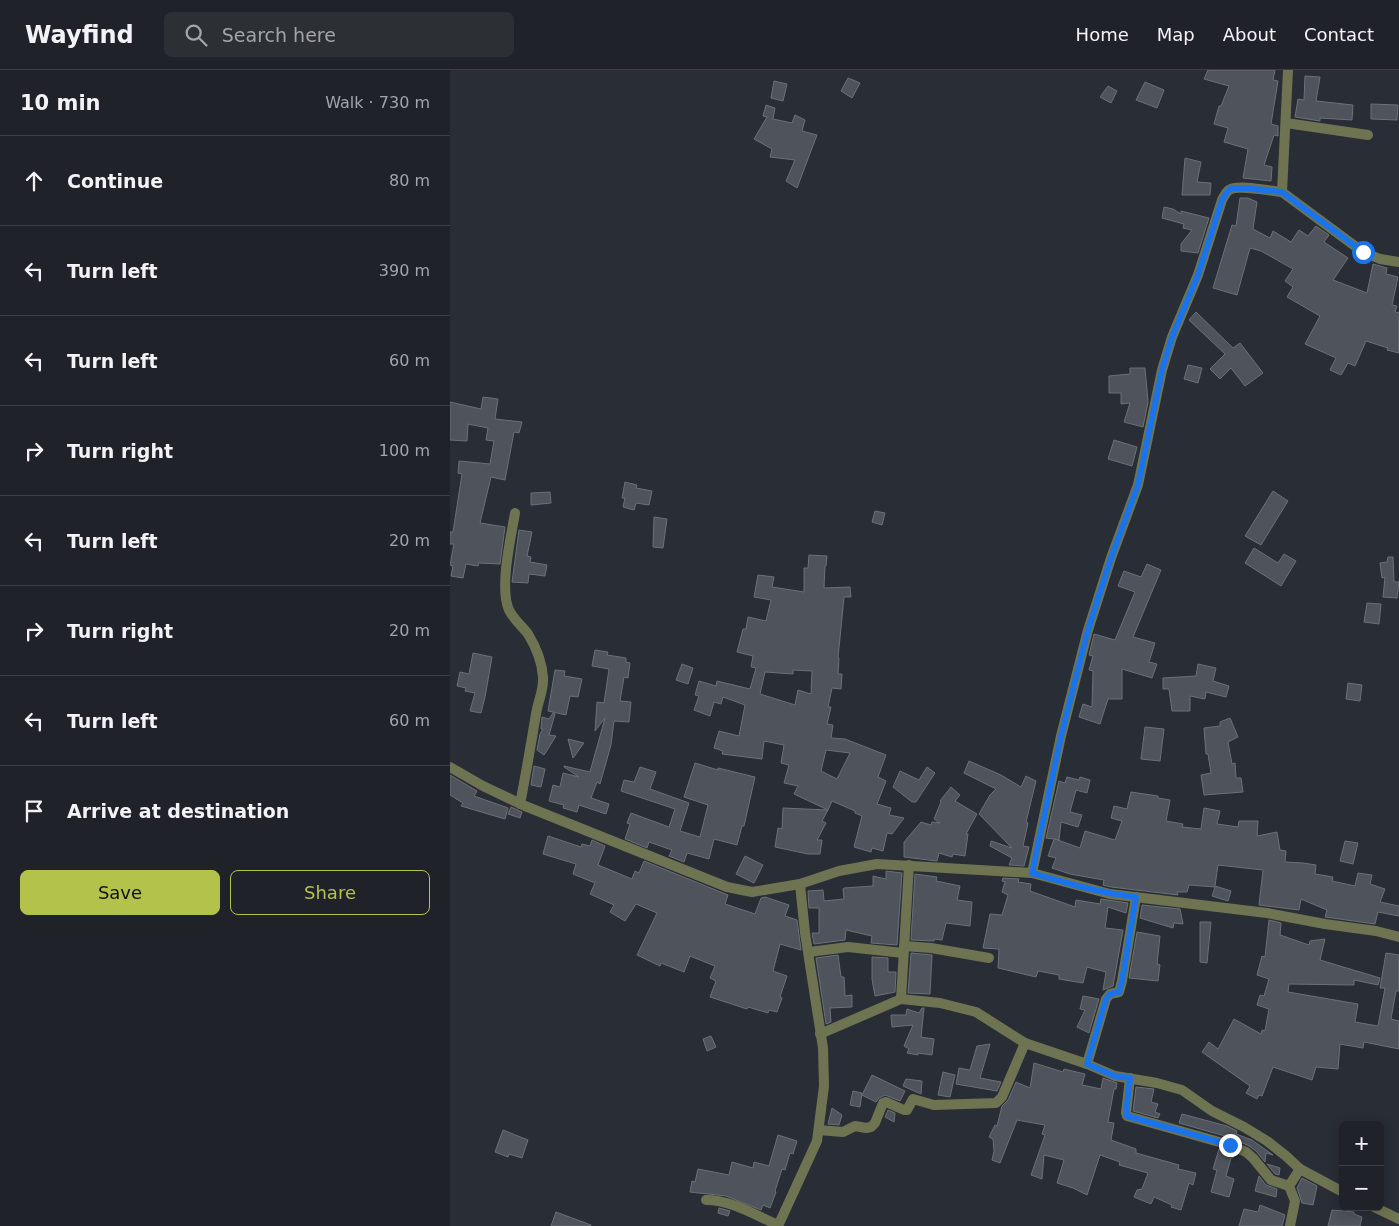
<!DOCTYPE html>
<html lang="en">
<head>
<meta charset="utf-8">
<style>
  body { margin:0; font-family:"DejaVu Sans",sans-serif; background:#2c2f34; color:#f1f3f6 }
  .controls { position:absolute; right:15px; bottom:15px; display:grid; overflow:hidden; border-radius:8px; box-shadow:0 2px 12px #0003 }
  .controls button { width:45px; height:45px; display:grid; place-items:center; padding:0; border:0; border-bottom:1px solid #3c3f45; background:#1f2228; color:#f1f3f6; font:25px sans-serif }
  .stop { position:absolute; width:15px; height:15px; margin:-11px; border:4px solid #1a73e8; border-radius:50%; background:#fff }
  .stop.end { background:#1a73e8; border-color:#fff; box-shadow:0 1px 5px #0008 }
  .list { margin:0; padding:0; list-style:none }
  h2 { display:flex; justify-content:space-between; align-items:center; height:65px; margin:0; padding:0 20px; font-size:21px }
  h2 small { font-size:16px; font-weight:400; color:#a1a4a8 }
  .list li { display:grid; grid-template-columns:32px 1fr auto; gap:15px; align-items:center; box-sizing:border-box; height:90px; padding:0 20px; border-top:1px solid #3c3f45 }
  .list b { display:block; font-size:19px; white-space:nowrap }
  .list em { font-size:16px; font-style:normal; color:#a1a4a8 }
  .actions { display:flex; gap:10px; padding:15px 20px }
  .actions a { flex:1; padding:11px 0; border:1px solid #b3c24b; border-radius:8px; text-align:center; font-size:18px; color:#b3c24b }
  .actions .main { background:#b3c24b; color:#111 }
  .icon { flex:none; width:28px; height:28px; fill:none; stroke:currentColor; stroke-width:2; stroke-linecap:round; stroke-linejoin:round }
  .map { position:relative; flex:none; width:949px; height:1156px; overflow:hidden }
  header { display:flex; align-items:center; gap:30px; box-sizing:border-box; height:70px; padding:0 25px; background:#1f2228; border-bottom:1px solid #3c3f45 }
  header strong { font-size:24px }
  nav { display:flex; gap:28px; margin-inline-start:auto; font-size:18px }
  .search { width:350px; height:45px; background:#2c2f34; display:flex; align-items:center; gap:12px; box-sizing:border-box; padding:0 18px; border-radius:8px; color:#a1a4a8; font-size:19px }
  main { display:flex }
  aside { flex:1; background:#1f2228 }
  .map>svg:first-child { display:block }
  .building { fill:#4e535c; stroke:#6b7079; fill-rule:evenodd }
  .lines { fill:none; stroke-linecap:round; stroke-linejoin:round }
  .street { stroke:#6e7452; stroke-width:10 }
  .route { stroke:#1a73e8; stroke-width:6 }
</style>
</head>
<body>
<header>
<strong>Wayfind</strong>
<div class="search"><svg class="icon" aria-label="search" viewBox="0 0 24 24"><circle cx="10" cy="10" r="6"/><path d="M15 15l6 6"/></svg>Search here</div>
<nav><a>Home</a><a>Map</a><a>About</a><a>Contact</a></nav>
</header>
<main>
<aside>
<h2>10 min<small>Walk · 730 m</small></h2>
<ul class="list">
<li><svg class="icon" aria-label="ahead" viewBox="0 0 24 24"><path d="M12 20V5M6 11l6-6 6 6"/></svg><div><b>Continue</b></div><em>80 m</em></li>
<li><svg class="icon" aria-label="left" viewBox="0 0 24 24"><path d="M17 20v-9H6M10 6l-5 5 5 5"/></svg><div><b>Turn left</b></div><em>390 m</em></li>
<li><svg class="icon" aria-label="left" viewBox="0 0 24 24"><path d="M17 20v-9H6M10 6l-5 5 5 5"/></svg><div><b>Turn left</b></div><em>60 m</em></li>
<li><svg class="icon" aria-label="right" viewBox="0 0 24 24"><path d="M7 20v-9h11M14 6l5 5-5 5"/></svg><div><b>Turn right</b></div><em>100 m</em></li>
<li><svg class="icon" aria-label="left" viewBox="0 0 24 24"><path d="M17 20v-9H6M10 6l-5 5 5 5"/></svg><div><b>Turn left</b></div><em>20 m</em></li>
<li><svg class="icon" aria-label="right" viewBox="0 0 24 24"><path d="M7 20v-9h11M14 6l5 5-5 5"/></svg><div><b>Turn right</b></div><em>20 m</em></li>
<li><svg class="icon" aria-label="left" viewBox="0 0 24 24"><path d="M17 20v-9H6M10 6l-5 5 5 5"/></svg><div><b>Turn left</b></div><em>60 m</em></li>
<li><svg class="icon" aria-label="arrive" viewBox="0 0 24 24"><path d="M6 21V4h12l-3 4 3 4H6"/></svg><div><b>Arrive at destination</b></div></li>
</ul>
<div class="actions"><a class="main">Save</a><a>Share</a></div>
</aside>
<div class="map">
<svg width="949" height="1156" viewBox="0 0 949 1156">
  <rect width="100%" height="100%" fill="#292d35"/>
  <!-- building -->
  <g class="building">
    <path d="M758 0H825L823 10 828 11 821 54 828 56V66L824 65 814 95 822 97 821 111 793 108 798 79 774 72 778 58 764 54 769 36H771L779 16 754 9Z"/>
    <path d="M855 6 870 7 866 31 903 35 902 50 870 48V51L845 47 848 29 854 30Z"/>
    <path d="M398 8 410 13 402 28 391 21Z"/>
    <path d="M324 11 337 14 333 31 321 28Z"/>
    <path d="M695 12 714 20 707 38 686 30Z"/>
    <path d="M658 16 667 21 661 33 650 27Z"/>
    <path d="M921 34 948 35 947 50 921 49Z"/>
    <path d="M316 35 325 38 323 49 342 53 345 45 355 50 352 61 367 65 347 118 336 111 345 90 320 87 322 79 304 69 317 47 313 46Z"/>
    <path d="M735 88 751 92 747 112 761 113 760 125H732Z"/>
    <path d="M790 128H798L807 132 803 159 820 168 823 161 841 172 849 160 858 166 866 156 879 165 874 172 898 188 883 210 917 223 923 194 937 198 936 204 948 207 942 235 947 236 945 242 949 243V283L937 280 938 278 916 271 905 296 898 293 891 305 880 300 886 288 855 274 870 246 837 227 843 217 835 211 843 199 811 181 800 178 787 225 763 218 782 155 786 156Z"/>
    <path d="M714 137 723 139 731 144V141L759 148 748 183 731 181V174L742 160 733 158 734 154 712 148Z"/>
    <path d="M746 242 783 278 790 273 813 303 795 316 781 298 770 309 760 299 775 284 739 250Z"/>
    <path d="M738 295 752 298 748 313 734 309Z"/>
    <path d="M680 298H695L698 332 693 357 674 352 680 333 671 334V323H659V306L680 304Z"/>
    <path d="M33 327 48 329 45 349 72 352 69 363 64 362 55 410 41 407 30 453 55 457 50 494 29 493 28 496 16 494 13 508 1 506 3 496 0 495 4 474H0V462H3L12 404 8 403 9 391 40 394 44 371 36 370 38 358 18 354 17 371 0 370V332L31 339Z"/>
    <path d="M664 370 687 377 682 396 658 389Z"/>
    <path d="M175 412 187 415 186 418 202 421 199 435 186 433 184 440 173 437 175 428H172Z"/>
    <path d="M823 421 838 431 811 475 795 466Z"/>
    <path d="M100 422 101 433 81 435V423Z"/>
    <path d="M425 441 435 443 432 455 422 452Z"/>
    <path d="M204 447 217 449 213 478 203 477Z"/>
    <path d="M69 460 82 462 77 486 81 487 80 492 97 495 95 506 79 504 78 513 62 512Z"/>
    <path d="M804 478 828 493 834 484 846 491 831 516 795 493Z"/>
    <path d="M359 485 377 486 376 496H375L374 518 400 517 401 527H394L388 588H389L388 604H392L391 619 382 618 378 637H381L377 654 383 655 381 668 395 669 436 685 428 707 436 711 427 734 441 738 439 745 454 748 442 764 437 763 433 781 422 778 421 782 404 777 412 746 405 743V741L382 731 378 740 344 724 348 716 334 713 339 695 331 693 334 675 314 671 312 689 272 684 273 681 264 678 269 661 289 666 295 635 273 627 271 634 264 632 260 646 244 640 249 626 245 625 249 611 266 616 267 611 300 619 306 598 301 597 303 586 287 582 293 559H296L298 547 316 551 321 530 304 527 308 505 324 507 322 517 354 522V498H358ZM343 600 362 601 361 624 348 620 345 635 310 624 315 602 343 604ZM376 680 400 683 387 709 371 701Z"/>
    <path d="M938 487H943L944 512H949L947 528 933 527 935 507 932 508 930 493 937 492Z"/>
    <path d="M697 494 711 500 683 567 705 573 699 592 707 594 702 608 672 599V629H658L650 654 629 647 633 634 642 637 643 601 639 600 643 586 639 585 644 564 665 570 685 522 668 516 674 501 691 507Z"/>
    <path d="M917 533 931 534 929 554 914 552Z"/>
    <path d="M145 580 158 582 157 585 176 588V592L180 593 178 608 174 607 170 631 181 632 179 652 164 651 161 675 150 714 147 712 141 728 159 734 156 744 129 735 127 742 113 738 114 735 99 731 103 715 110 717 113 703 129 707 114 697V696L140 702 155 648 145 661 147 632 154 633 159 599 142 596Z"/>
    <path d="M23 583 42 587 35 627 31 643 20 641 25 623 15 621 16 618 7 616 10 602 19 604Z"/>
    <path d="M232 594 243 598 238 614 226 610Z"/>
    <path d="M748 594 766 598 763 611 779 616 776 627 756 622 755 629 740 626V641H722L719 619H713V608L746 606Z"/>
    <path d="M105 600 115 601 114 606 132 609 128 627 120 626 116 645 98 641Z"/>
    <path d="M898 613 912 615 910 631 896 629Z"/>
    <path d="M103 643 105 644 99 665 106 666 94 685 87 680 90 664 93 659H91L92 647 99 649Z"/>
    <path d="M780 648 788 667 778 672 782 694 785 693 786 708H791L793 722 754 725 751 705 761 703 758 684H756L754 658 770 656V652Z"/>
    <path d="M695 657 714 659 710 691 691 689Z"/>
    <path d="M118 669 134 673 123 688Z"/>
    <path d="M519 691 551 705 571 717 576 706 586 711 576 752 578 753 573 776 579 777 574 796 559 795 562 788 540 776 541 771 562 778 529 744 540 725 546 719 514 703Z"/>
    <path d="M245 693 268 700V698L305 707 294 756H292L287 775 264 769 259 789 237 783 234 792 219 786 222 780 199 772 197 778 175 769 180 754 177 753 181 743 219 757 225 739 171 721 174 710 184 712 190 697 206 702 200 719 239 733 230 761 250 767 258 735 234 727Z"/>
    <path d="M84 696 95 699 91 717 81 715Z"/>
    <path d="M477 697 485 703 466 732H462L443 717 450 701 469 710Z"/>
    <path d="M0 705 27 721 24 726 58 738 55 749 11 736 13 733 0 725Z"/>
    <path d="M617 707 629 710 630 707 640 710 637 723 626 720 620 742 632 745 628 757 611 752 609 770 605 769 630 778 635 761 665 770 672 751 661 748 664 736 677 739 681 722 708 726V728L720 730 716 751 733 754 732 757 751 759 754 738 770 741 767 754 788 757 789 751H808L807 766 827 762 830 780 836 781 835 792 853 793 866 795 865 804 883 807 882 811 905 816 908 803 922 805 920 814 935 819 930 832 949 836V846L928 842 925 854 875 847 877 840 851 829 849 840 809 835 813 800 768 795 765 816 781 821 778 831 762 826 765 817 739 815 737 822H727L728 825 661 817 653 815 654 810 620 804 602 798 606 788 598 786 604 769 596 768 609 711 615 713Z"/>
    <path d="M501 717 510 725 505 731 527 744 516 764H518L515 786 503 784 502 787 489 783 487 791 454 787V772L471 752 481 755 482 752 490 753 484 749 491 732 490 731Z"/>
    <path d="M61 737 72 742 70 748 58 744Z"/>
    <path d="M333 738 378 740 372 751 376 753 367 770H372L370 784H358L325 777 328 758 332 759Z"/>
    <path d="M98 766 131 777 132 774 140 776 142 770 155 776 148 795 182 809 185 801 189 803 194 791 278 825 275 834 305 844 311 828 315 827 339 835 335 846 347 850 351 880 330 874 323 901 337 906 330 927 332 928 327 942 319 940 318 943 298 937 297 939 260 927 266 911 260 908 265 896 240 886 234 902 211 893 210 896 187 885 207 843 186 834 175 851 160 842 164 835 140 824 145 813 123 804 126 794 93 784Z"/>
    <path d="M895 771 908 773 903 794 890 791Z"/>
    <path d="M295 786 313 795 304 813 286 804Z"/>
    <path d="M436 801 452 803 447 875 421 873 422 866 396 860 395 870 364 874 362 863H369V838H359L358 821 373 820 374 831 394 829 393 819 394 818 423 816V806L436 809Z"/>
    <path d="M465 804 487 807 486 811 510 816 507 830 522 832 520 856 496 853 492 870 484 869V871L461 870Z"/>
    <path d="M553 808 569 809 568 812 581 814 580 821 625 837 626 830 650 834 651 829 678 833 676 843 658 837 655 858 673 860 663 916 653 920 656 902 637 897 633 913 609 909V905L588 901 586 907 548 898 549 879 533 878 540 844 552 845 558 825 552 822 555 812 552 811Z"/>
    <path d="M692 835 730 839 733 854 724 853 723 858 690 848Z"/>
    <path d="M819 850 831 853 830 865 859 875 860 871 875 869 870 890 930 908 928 915 904 910V915L839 914 838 922 908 934 905 952 928 956 935 918H930L936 883 949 885V921H946L941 949 949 951V979L914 972 913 978 890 974 888 999 866 997 862 1010 823 997 812 1026 809 1025 807 1029 796 1023 800 1016 752 982 759 972 768 979 784 949 811 964 812 960 815 961 819 939 807 935 810 925 814 926 819 909 807 905 812 886 815 887Z"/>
    <path d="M750 852H761L757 893 750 892Z"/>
    <path d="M687 862 710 866 707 894 710 895 708 911 679 908Z"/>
    <path d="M461 883 482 885 480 924 458 923Z"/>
    <path d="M388 885 391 907H394L395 926 402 925V937L380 938 381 952 376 954 366 888Z"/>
    <path d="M422 887 438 888V902H446L445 922 425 926 422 909Z"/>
    <path d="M633 926 649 929 639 963 627 957 635 940 630 939Z"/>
    <path d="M472 938H474L471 967 484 969 482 985 468 983V985L457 983 459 979 454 976 463 955 442 957 441 945H456L457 939 469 943Z"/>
    <path d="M261 966 266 977 257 981 253 969Z"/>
    <path d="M540 974 530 1008 551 1012 547 1021 506 1014 509 998 520 1000 527 976Z"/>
    <path d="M584 993 613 1002 614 999 635 1004 632 1015 651 1019 653 1008 667 1013 666 1019H664L658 1052 664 1053 661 1070 686 1079V1083L729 1095 728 1099 746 1103 743 1115 739 1113 731 1140 721 1137 722 1135 704 1127 701 1134 684 1127 687 1120 692 1119 698 1103 669 1095 670 1092 650 1085 637 1125 623 1118 607 1113 614 1090 594 1085 592 1109 581 1105 595 1065 592 1064 595 1055 567 1050 550 1093 542 1090 544 1081 543 1069 539 1067 545 1055 547 1056 552 1036 558 1030 566 1012 580 1018Z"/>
    <path d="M493 1002 505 1005 500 1027 488 1025Z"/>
    <path d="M422 1005 455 1021 450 1031 435 1025 429 1028 426 1032 412 1025Z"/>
    <path d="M456 1009 472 1011 471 1024 453 1016Z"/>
    <path d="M686 1017 704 1019 701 1032 708 1034 705 1042 710 1044 708 1048 683 1041Z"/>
    <path d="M403 1021 412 1023 410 1037 400 1035Z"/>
    <path d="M382 1038 392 1045 389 1055 378 1054Z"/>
    <path d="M438 1040 445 1043 444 1052 435 1047Z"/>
    <path d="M732 1044 777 1056 787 1061 786 1064 802 1070 823 1085 816 1083 815 1092 806 1081 799 1076 782 1068 729 1053Z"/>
    <path d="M53 1060 78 1070 72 1088 59 1084 58 1087 45 1082Z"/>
    <path d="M328 1065 347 1071 343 1084 340 1083 335 1100 332 1099 325 1121 326 1122 320 1138 313 1135 311 1140 276 1126 240 1122 242 1111 245 1112 248 1099 279 1105 282 1092 303 1098 304 1092 319 1096Z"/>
    <path d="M769 1079 784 1084 783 1088H781L776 1106 784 1109 779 1127 761 1122 767 1100 763 1099Z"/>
    <path d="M817 1094 830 1098 829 1105 825 1104Z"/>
    <path d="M809 1106 816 1115 827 1119 826 1127 805 1121Z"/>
    <path d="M852 1108 867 1116 863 1135 852 1133 847 1118Z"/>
    <path d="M810 1135 835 1145 832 1156H789L794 1139 808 1142Z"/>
    <path d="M269 1138 280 1141 278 1146 268 1143Z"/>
    <path d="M882 1140 904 1142V1144L912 1147 910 1156H878Z"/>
    <path d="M106 1142 141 1155V1156H101Z"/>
  </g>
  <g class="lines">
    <!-- street -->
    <g class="street">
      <path d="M838 0 832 122 913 182 930 189 949 192"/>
      <path d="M836 53 918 65"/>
      <path d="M65 443C61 467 49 518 59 540 64 550 72 556 78 564 86 577 92 592 93 607 94 620 88 631 86 644 81 674 76 704 70 734"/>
      <path d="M0 697 33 716 75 736 277 817 302 822 350 814 389 801 427 794 582 803 660 824 817 843 875 854 926 861 949 867"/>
      <path d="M582 803 611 666 638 560 661 488 688 415 712 300 722 267 748 205 772 130C774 126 776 122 779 120 788 114 820 121 832 122"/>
      <path d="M454 876 481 878 539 888"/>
      <path d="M359 882 398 877 453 883"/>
      <path d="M451 929 490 933 526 942 575 973"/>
      <path d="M370 964 451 929 459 795"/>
      <path d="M637 994 665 1006 707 1013 732 1020 762 1041 794 1057 817 1071 836 1086 850 1099 893 1122"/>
      <path d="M680 1008 676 1043 677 1046 780 1075 796 1082 803 1088 821 1110 839 1116"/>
      <path d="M369 1060 393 1062 405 1056 416 1058 421 1057 425 1053 433 1033 436 1032 454 1040H457L463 1029 484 1035 546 1033 552 1027 575 973 637 994 656 929 660 924 669 922 672 911 686 827"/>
      <path d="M256 1130C281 1130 305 1145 328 1155"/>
      <path d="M924 1137 949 1149"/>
      <path d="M328 1156 367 1071 374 1016 373 978 355 863 350 814"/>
      <path d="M840 1156 845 1131 839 1116 850 1099"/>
    </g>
  </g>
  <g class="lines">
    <!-- route -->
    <path class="route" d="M780 1075 677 1046 676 1043 680 1008 665 1006 637 994 656 929 660 924 669 922 672 911 686 827C650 823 617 813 582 803L611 666 638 560 661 488 688 415 712 300 722 267 748 205 772 130 777 122 781 118H796L832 122 913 182"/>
  </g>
</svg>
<div class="controls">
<button>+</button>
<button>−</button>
</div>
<div class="stop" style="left:913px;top:182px"></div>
<div class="stop end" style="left:780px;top:1075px"></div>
</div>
</main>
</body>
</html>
